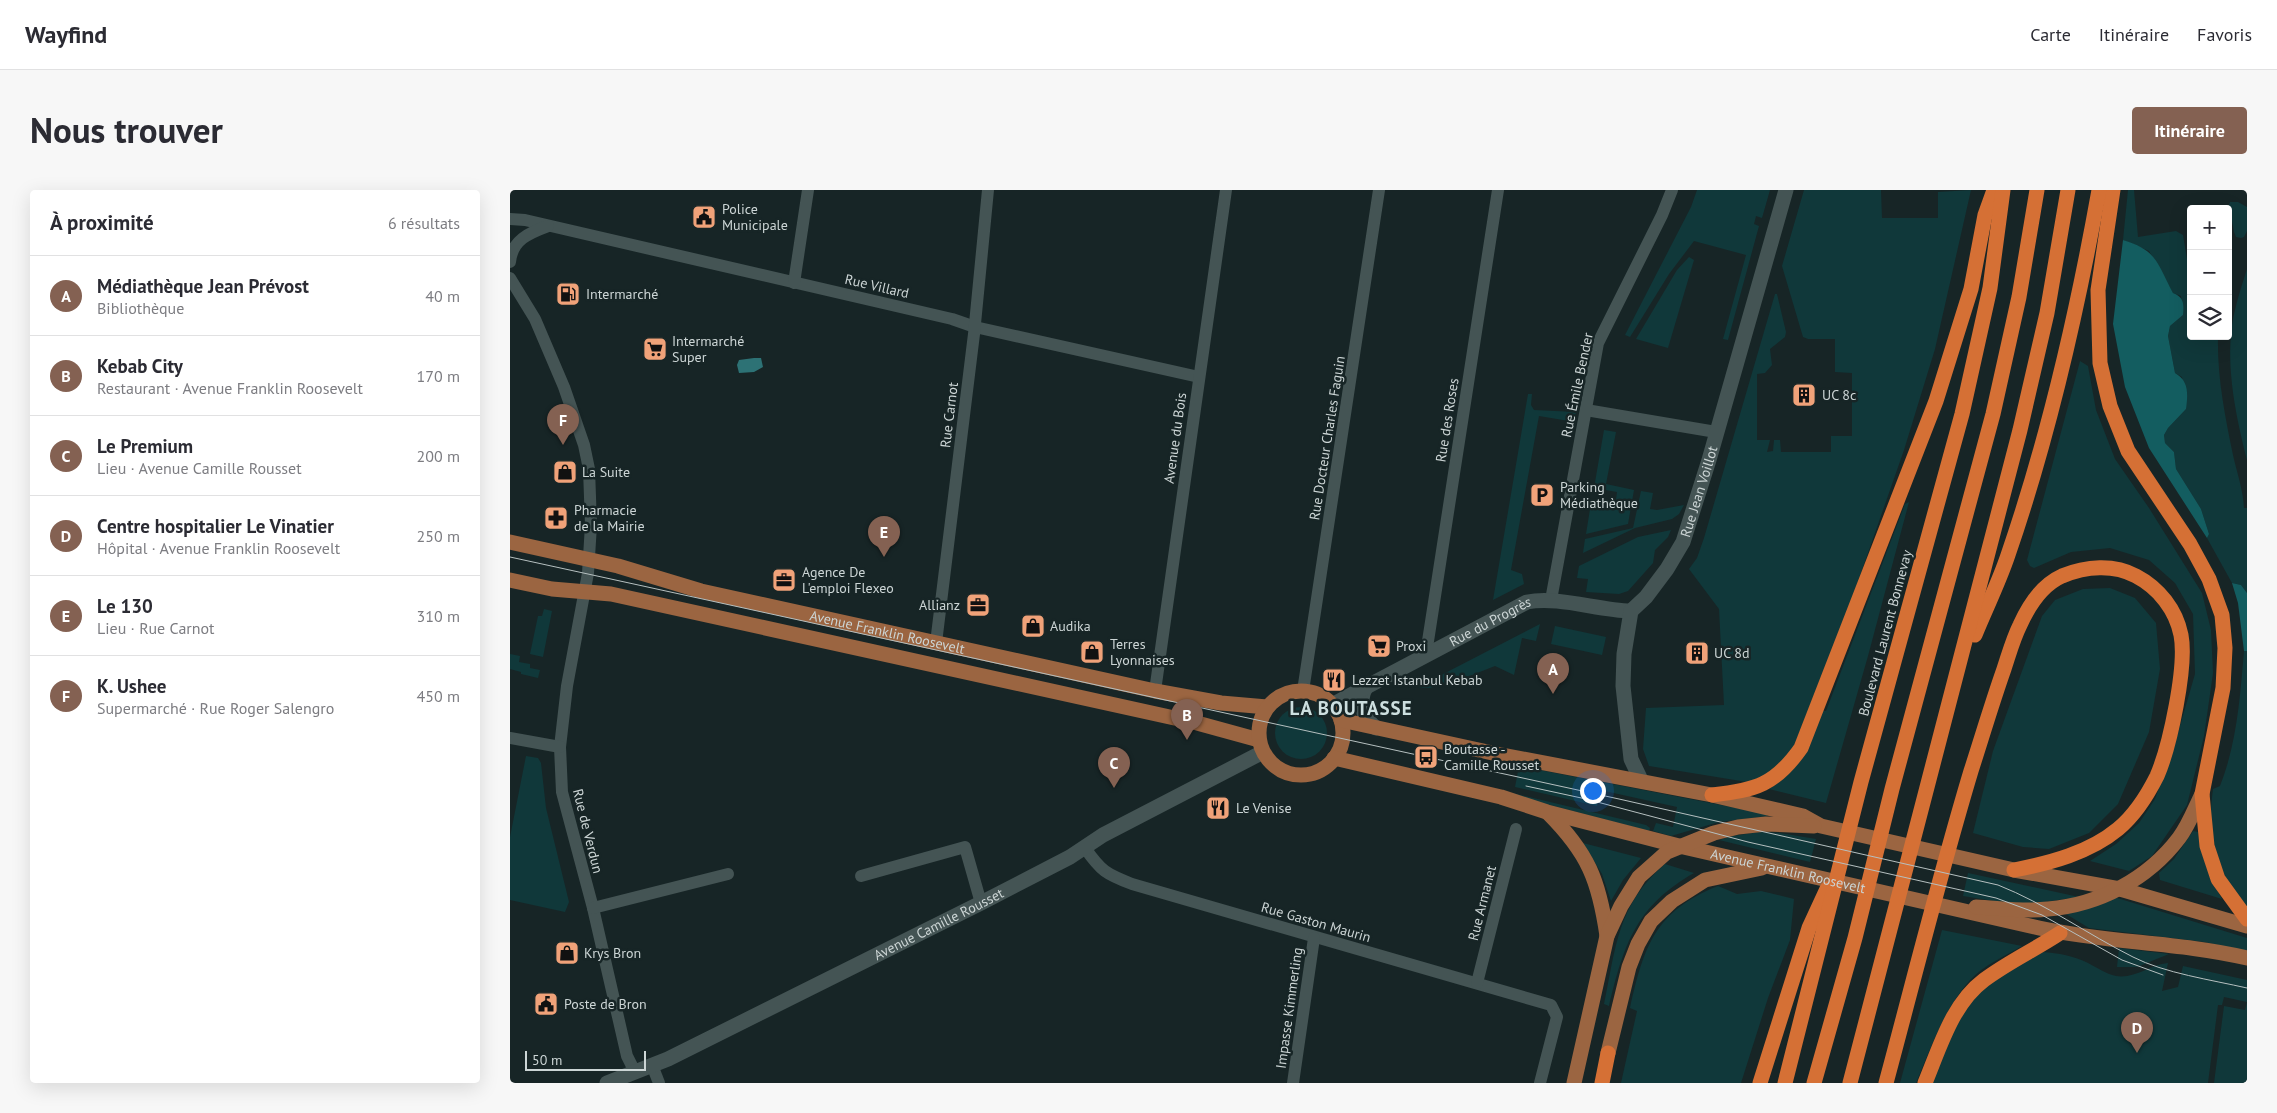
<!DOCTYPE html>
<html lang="fr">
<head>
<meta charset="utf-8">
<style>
  body { margin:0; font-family:"PT Sans",sans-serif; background:#f7f7f7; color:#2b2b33 }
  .controls { position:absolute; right:15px; top:15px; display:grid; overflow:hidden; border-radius:5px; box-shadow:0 5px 20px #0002 }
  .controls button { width:45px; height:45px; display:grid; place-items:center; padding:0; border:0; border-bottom:1px solid #e1e1e2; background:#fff; color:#2b2b33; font:25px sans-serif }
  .scale { position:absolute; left:15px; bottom:12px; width:121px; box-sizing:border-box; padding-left:5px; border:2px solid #ccd5d5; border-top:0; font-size:14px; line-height:18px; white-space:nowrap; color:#ccd5d5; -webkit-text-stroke:4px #172526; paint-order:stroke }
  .you { position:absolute; left:1082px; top:600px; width:18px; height:18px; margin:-12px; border:4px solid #fff; border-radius:50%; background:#1a73e8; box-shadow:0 0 0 8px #1a73e833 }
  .badge { display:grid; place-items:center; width:32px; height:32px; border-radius:50%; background:#846152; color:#fff; font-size:16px; font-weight:700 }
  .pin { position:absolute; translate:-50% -41px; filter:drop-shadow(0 1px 2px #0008) }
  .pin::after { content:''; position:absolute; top:26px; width:18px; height:15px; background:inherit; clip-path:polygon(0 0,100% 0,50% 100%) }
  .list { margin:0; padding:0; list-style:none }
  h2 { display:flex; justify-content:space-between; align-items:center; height:65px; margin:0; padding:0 20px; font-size:21px }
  h2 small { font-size:16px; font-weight:400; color:#7c7c81 }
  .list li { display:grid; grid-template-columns:32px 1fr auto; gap:15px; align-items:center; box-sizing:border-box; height:80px; padding:0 20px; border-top:1px solid #e1e1e2 }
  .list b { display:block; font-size:19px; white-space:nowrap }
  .list p { margin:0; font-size:16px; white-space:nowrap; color:#7c7c81 }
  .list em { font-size:16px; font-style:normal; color:#7c7c81 }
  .icon { flex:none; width:28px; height:28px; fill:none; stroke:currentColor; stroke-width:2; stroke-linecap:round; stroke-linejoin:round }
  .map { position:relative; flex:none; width:1737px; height:893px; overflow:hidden; border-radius:5px }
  header { display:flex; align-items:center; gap:30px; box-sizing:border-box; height:70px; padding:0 25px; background:#fff; border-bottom:1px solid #e1e1e2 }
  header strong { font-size:24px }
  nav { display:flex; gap:28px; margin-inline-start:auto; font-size:18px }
  .intro { display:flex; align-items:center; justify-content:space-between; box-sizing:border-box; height:120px; padding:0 30px }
  h1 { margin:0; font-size:35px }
  .button { padding:12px 22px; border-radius:5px; background:#846152; color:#fff; font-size:18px; font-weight:700 }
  main { display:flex; gap:30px; padding:0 30px }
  aside { flex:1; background:#fff; border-radius:5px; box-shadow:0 5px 20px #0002 }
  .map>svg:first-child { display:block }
  .green { fill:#10383a }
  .forest { fill:#135d60 }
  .water { fill:#2d7275 }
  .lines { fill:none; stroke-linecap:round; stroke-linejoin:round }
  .street { stroke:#445454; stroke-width:12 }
  .secondary { stroke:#445454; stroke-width:15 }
  .primary { stroke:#9b6541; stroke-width:15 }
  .highway { stroke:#d57035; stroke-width:15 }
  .tram { stroke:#b6c0c0; stroke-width:1 }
  .labels { text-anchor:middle; stroke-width:5; stroke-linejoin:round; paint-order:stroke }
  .poi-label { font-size:14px; fill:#ccd5d5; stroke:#172526; text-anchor:start }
  .street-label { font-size:14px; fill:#ccd5d5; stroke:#172526 }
  .district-label { font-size:19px; font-weight:bold; letter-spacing:1px; fill:#cddfdf; stroke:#172526 }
</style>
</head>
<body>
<header>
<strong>Wayfind</strong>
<nav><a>Carte</a><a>Itinéraire</a><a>Favoris</a></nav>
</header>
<div class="intro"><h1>Nous trouver</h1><a class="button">Itinéraire</a></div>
<main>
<aside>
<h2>À proximité<small>6 résultats</small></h2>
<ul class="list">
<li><span class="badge">A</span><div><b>Médiathèque Jean Prévost</b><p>Bibliothèque</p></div><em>40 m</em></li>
<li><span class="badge">B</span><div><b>Kebab City</b><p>Restaurant · Avenue Franklin Roosevelt</p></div><em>170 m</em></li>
<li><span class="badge">C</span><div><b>Le Premium</b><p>Lieu · Avenue Camille Rousset</p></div><em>200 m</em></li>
<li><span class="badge">D</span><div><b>Centre hospitalier Le Vinatier</b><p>Hôpital · Avenue Franklin Roosevelt</p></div><em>250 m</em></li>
<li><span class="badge">E</span><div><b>Le 130</b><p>Lieu · Rue Carnot</p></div><em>310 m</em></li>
<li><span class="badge">F</span><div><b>K. Ushee</b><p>Supermarché · Rue Roger Salengro</p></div><em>450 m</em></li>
</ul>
</aside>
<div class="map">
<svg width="1737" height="893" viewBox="0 0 1737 893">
  <rect width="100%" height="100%" fill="#172526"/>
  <!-- green -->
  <g class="green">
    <path d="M1187 0H1260L1252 28 1246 26 1244 34 1249 36 1218 150 1213 149 1236 65 1184 51 1159 84 1120 147 1115 145 1181 17Z"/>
    <path d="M1294 0H1371L1372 28H1428V2L1461 0 1425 159 1394 260 1345 400 1283 559 1259 585 1237 592 1139 576 1133 559 1136 518 1214 515 1209 419 1179 379 1187 368 1194 348 1265 104H1267L1276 142 1275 147 1260 159 1262 175 1255 183 1247 184V250H1260L1257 262 1263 261 1264 250H1270L1271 262H1321V246H1342V183L1325 182V149H1298L1293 147 1272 76Z"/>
    <path d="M1618 0H1624L1628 47 1666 41 1673 45 1681 93V146H1708C1707 187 1715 226 1723 265 1727 283 1733 299 1734 318H1737V403L1731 395 1722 393 1697 348 1699 344 1691 319 1666 279 1664 262 1655 253 1654 245 1658 238 1676 219 1672 187 1665 183 1658 146 1660 136 1673 125 1671 106 1663 103 1639 61 1613 50Z"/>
    <path d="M1720 12H1728L1737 17V41L1734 47 1731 48 1726 47 1724 42 1719 15Z"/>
    <path d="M1179 67 1184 70 1158 158 1126 149 1167 80Z"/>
    <path d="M1737 79V270C1726 227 1716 179 1722 135 1725 116 1731 98 1737 79Z"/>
    <path d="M1570 171 1578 176 1586 220 1605 269 1639 318 1692 403 1701 440 1703 483 1694 546 1677 615 1642 666 1619 681 1580 671 1606 654 1629 633 1645 609 1665 553 1685 484 1683 424 1665 393 1639 370 1600 358 1561 362 1524 378 1520 376 1517 370Z"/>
    <path d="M1018 204H1022L1021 215 1024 220 1066 222 1065 232 1029 226 1001 380 1012 384 1014 394 983 410Z"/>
    <path d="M1094 240 1106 242 1096 294 1124 300 1118 334 1076 344 1081 313 1105 317 1107 302 1084 298Z"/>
    <path d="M1131 301 1143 303 1140 319 1147 320 1174 315 1169 324 1162 329 1125 338 1073 363 1075 349 1123 338Z"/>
    <path d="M1399 312 1358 466 1316 613 1259 599C1294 577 1297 556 1313 521H1316L1395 314Z"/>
    <path d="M1161 340 1158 347 1145 360 1143 373 1118 401 1109 404 1076 402 1078 389 1067 388 1069 376 1128 347Z"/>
    <path d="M1573 399 1600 398 1625 408 1646 433 1650 479 1639 542 1608 614 1579 643 1539 659 1513 657 1463 643 1483 561 1532 426 1545 410Z"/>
    <path d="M34 419 42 421 33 467 20 464 28 426H32Z"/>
    <path d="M1030 434 1026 451 1012 448 1004 485 985 476 939 494C926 492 925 501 908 497Z"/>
    <path d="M1045 436 1096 447 1092 465 1041 454Z"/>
    <path d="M1734 461H1737V718C1730 709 1721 700 1715 690 1699 662 1699 629 1703 599L1710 596C1727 553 1730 507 1734 461Z"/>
    <path d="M0 464 10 466 9 472 20 474V478L30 480 28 488 11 484V482L0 479Z"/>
    <circle cx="791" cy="543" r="26"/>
    <path d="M16 566 28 568 31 573 36 618 59 712 55 722 0 710V647Z"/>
    <path d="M1009 576 1258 624 1257 626 1209 632 1161 646 1143 641 1146 633 1163 637 1167 617 1090 600 1087 616 1005 597Z"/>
    <path d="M1002 603 1136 635 1140 638 1139 641 1002 605Z"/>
    <path d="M1683 641 1688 642C1691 667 1700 688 1712 709L1650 690 1649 683 1664 669Z"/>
    <path d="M1250 642 1270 643 1306 649 1300 672 1209 650 1222 646Z"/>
    <path d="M1073 653 1131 668 1113 690 1101 711 1092 684Z"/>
    <path d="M1155 674 1184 683C1126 716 1114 754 1099 816L1094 814C1106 757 1107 715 1155 674Z"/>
    <path d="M1458 683 1569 707 1520 714 1490 712 1453 706Z"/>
    <path d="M1208 696 1227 704 1251 701 1284 709 1280 750 1258 808 1231 893H1111L1127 821 1120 818C1134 756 1145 721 1208 696Z"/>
    <path d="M1604 707 1737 748V761L1694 752 1579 738 1556 724V723Z"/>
    <path d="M1432 740 1512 756C1495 766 1474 775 1460 790 1434 819 1421 858 1406 893H1390Z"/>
    <path d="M1609 758 1659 764 1627 777H1607Z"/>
    <path d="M1533 762C1548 763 1564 766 1578 773 1586 777 1596 784 1606 786 1625 789 1639 775 1658 773L1652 801 1668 797 1673 776 1737 790V893H1704L1714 816 1735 820 1737 812 1714 807 1712 815H1708L1698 893H1421C1429 873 1436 851 1446 832 1461 802 1504 776 1533 762Z"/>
  </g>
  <!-- forest -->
  <g class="forest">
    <path d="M1613 50C1647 60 1647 73 1663 103 1674 107 1674 114 1673 125L1660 136 1658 146 1665 183C1679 191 1678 204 1676 219L1658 238 1654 245 1655 253 1664 262 1666 279 1691 319 1699 344 1697 348 1639 258 1615 197 1603 134Z"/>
    <path d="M1722 393 1731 395 1737 403V461H1734L1728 413Z"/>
  </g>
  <!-- water -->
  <path class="water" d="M244 168H251L253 177 244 182 229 183 227 175 229 170Z"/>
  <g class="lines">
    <!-- street -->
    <g class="street">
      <path d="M0 29 15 30 442 129 465 137 689 187"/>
      <path d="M0 72C2 50 19 43 38 36"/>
      <path d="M0 88 25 129 54 197 74 255 79 279 81 335 78 383 57 496 50 557 52 602 83 718 117 866 125 882"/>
      <path d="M284 93 298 0"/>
      <path d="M1076 220 1206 242"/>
      <path d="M1041 410 1088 153 1152 25 1162 0"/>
      <path d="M426 453 464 144 478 0"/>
      <path d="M916 464 988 0"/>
      <path d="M645 501 716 0"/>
      <path d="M793 501 869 0"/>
      <path d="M0 548 50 557"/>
      <path d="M575 658C591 681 596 684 622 694L1041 815 1047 827 1030 893"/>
      <path d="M351 686 455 657 471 713"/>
      <path d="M83 718 218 684"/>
      <path d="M967 793 1006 639"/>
      <path d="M142 875 149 893"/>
      <path d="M783 893 804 748"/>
    </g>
    <!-- secondary -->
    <g class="secondary">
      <path d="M856 497C847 513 853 527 866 538"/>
      <path id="s1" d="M822 515 1017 412C1048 406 1087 420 1121 421"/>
      <path id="s2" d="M1131 590 1121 569 1113 496 1114 464 1121 421 1136 407 1157 379 1173 352 1199 270 1276 0"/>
      <path id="s3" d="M97 893 158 869 471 713 560 667 593 645 753 562"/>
    </g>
    <!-- primary -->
    <g class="primary">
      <path id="s4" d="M0 352 108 376 191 401 645 501 711 513 757 517"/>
      <path d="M0 390 42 399 101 404 687 533 749 550"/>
      <circle cx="791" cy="543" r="42"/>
      <path d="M831 530 987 564 1202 605 1293 626 1311 636 1504 680 1610 699 1737 736"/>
      <path id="s5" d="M824 568 991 607 1037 622 1169 656 1529 738C1597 753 1669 752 1737 768"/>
      <path d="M1038 623C1078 663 1089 690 1097 746"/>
      <path d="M1466 717C1489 718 1515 722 1538 719 1589 715 1638 689 1669 648 1679 635 1685 618 1692 604"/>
      <path d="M1098 863 1119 777 1128 754 1141 731 1162 711 1195 690 1252 678"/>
      <path d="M1064 893 1097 746 1111 716 1129 687 1157 662 1204 643 1228 637 1256 634 1304 636"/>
    </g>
    <!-- highway -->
    <g class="highway">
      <path d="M1603 0 1588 100 1590 173 1600 216 1618 261 1680 354 1699 389 1712 425 1715 458 1713 498 1692 604 1697 656 1708 689 1737 729"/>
      <path d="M1465 445C1476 418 1489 392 1498 365 1539 246 1567 123 1589 0"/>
      <path d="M1202 605C1246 600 1265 595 1291 558L1426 211 1461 99 1475 25 1484 0"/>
      <path d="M1092 893 1098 863"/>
      <path d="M1250 893 1299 738 1317 699"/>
      <path d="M1275 893 1351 592 1452 224 1480 98 1493 0"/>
      <path d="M1304 893 1345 748 1382 599 1483 224 1509 107 1527 0"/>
      <path d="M1340 893 1510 240 1537 123 1558 0"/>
      <path d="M1376 893C1404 789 1430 684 1461 581 1472 547 1482 513 1494 479 1499 464 1503 449 1510 435 1519 415 1532 395 1552 386 1576 376 1604 374 1626 386 1649 398 1666 420 1671 445 1677 476 1660 556 1647 586 1637 606 1625 625 1608 639 1579 663 1540 673 1504 680"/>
      <path d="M1415 893C1430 857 1442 814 1474 790 1498 772 1526 759 1550 743"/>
    </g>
    <!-- tram -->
    <g class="tram">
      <path d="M0 367 1109 609 1488 695C1536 714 1577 744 1623 767 1654 783 1702 790 1737 798"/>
      <path d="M1016 596 1076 609 1238 652 1486 708 1532 725 1612 770 1653 785"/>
    </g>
  </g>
  <!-- icons -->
  <defs>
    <g id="civic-square" transform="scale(1.25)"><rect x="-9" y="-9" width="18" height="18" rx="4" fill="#f0a279" stroke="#172526"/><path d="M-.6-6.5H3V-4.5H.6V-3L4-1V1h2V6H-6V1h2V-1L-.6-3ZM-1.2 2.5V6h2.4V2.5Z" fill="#111"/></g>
    <g id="fuel-square" transform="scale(1.25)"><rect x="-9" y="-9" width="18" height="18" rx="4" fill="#f0a279" stroke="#172526"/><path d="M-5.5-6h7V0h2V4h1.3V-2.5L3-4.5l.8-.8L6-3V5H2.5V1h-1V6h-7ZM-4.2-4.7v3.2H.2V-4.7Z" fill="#111"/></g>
    <g id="supermarket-square" transform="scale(1.25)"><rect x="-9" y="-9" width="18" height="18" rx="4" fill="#f0a279" stroke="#172526"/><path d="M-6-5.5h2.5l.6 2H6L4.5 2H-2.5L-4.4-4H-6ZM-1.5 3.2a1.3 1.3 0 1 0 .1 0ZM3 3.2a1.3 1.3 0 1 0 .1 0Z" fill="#111"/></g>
    <g id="building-square" transform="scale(1.25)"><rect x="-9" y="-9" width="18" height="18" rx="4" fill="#f0a279" stroke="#172526"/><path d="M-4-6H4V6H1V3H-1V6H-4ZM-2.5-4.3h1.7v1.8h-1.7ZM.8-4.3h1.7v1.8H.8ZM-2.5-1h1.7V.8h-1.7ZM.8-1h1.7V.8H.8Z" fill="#111"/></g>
    <g id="shop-square" transform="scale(1.25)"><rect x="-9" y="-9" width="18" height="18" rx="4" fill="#f0a279" stroke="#172526"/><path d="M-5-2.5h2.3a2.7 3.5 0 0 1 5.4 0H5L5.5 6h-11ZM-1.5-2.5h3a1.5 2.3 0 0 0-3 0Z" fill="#111"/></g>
    <g id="parking-square" transform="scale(1.25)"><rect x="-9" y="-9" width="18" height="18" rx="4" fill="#f0a279" stroke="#172526"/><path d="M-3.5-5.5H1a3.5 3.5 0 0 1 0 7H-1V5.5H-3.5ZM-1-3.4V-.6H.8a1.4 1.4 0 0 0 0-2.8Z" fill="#111"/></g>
    <g id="pharmacy-square" transform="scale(1.25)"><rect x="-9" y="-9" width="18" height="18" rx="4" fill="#f0a279" stroke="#172526"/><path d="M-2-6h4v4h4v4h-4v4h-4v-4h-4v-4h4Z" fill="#111"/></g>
    <g id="office-square" transform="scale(1.25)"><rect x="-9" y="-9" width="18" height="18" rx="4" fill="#f0a279" stroke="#172526"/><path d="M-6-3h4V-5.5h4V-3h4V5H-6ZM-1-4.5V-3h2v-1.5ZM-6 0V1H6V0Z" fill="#111"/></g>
    <g id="restaurant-square" transform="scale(1.25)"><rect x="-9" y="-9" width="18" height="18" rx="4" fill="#f0a279" stroke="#172526"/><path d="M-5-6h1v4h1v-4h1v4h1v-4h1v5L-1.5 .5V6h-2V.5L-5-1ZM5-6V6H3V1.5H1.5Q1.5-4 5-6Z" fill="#111"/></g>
    <g id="bus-square" transform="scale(1.25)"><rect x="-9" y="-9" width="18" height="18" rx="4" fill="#f0a279" stroke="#172526"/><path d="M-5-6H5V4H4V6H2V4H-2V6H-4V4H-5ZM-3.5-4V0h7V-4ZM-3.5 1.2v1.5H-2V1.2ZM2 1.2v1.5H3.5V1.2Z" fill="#111"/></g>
  </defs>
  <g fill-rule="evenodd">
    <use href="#civic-square" x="194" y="27"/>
    <use href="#fuel-square" x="58" y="104"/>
    <use href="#supermarket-square" x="145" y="159"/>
    <use href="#building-square" x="1294" y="205"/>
    <use href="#shop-square" x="55" y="282"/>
    <use href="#parking-square" x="1032" y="305"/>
    <use href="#pharmacy-square" x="46" y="328"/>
    <use href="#office-square" x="274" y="390"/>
    <use href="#office-square" x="468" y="415"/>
    <use href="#shop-square" x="523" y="436"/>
    <use href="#supermarket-square" x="869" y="456"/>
    <use href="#shop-square" x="582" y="462"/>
    <use href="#building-square" x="1187" y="463"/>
    <use href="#restaurant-square" x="824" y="490"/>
    <use href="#bus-square" x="916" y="567"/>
    <use href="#restaurant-square" x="708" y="618"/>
    <use href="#shop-square" x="57" y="763"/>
    <use href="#civic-square" x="36" y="814"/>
  </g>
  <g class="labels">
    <!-- poi labels -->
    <g class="poi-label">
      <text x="212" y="24">Police<tspan x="212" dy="16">Municipale</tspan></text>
      <text x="76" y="109">Intermarché</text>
      <text x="162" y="156">Intermarché<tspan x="162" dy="16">Super</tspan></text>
      <text x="1312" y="210">UC 8c</text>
      <text x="72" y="287">La Suite</text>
      <text x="1050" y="302">Parking<tspan x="1050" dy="16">Médiathèque</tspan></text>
      <text x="64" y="325">Pharmacie<tspan x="64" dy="16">de la Mairie</tspan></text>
      <text x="292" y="387">Agence De<tspan x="292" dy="16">L'emploi Flexeo</tspan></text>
      <text x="450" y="420" text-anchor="end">Allianz</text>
      <text x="540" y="441">Audika</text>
      <text x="600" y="459">Terres<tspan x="600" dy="16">Lyonnaises</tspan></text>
      <text x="886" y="461">Proxi</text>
      <text x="1204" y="468">UC 8d</text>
      <text x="842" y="495">Lezzet Istanbul Kebab</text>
      <text x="934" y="564">Boutasse -<tspan x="934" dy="16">Camille Rousset</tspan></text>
      <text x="726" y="623">Le Venise</text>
      <text x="74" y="768">Krys Bron</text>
      <text x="54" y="819">Poste de Bron</text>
    </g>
    <!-- street labels -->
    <g class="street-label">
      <text transform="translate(367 96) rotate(13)" y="5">Rue Villard</text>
      <text transform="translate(1067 195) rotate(-78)" y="5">Rue Émile Bender</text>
      <text transform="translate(439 225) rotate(-83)" y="5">Rue Carnot</text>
      <text transform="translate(937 230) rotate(-81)" y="5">Rue des Roses</text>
      <text transform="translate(665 248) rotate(-82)" y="5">Avenue du Bois</text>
      <text transform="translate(817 248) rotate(-81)" y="5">Rue Docteur Charles Faguin</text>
      <text dy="5" stroke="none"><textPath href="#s2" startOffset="312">Rue Jean Voillot</textPath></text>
      <text dy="5" stroke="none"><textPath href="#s1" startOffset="179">Rue du Progrès</textPath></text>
      <text dy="5" stroke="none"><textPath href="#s4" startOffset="388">Avenue Franklin Roosevelt</textPath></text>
      <text transform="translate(1375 443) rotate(-75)" y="5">Boulevard Laurent Bonnevay</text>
      <text transform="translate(78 641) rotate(76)" y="5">Rue de Verdun</text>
      <text dy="5" stroke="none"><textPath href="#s5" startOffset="468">Avenue Franklin Roosevelt</textPath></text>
      <text transform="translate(972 713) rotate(-76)" y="5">Rue Armanet</text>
      <text transform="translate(806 732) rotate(16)" y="5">Rue Gaston Maurin</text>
      <text dy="5" stroke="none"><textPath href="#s3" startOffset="368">Avenue Camille Rousset</textPath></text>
      <text transform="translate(779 818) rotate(-82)" y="5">Impasse Kimmerling</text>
    </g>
    <!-- district labels -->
    <g class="district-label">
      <text x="841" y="525">LA BOUTASSE</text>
    </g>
  </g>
</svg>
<div class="controls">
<button>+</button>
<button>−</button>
<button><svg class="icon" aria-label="layers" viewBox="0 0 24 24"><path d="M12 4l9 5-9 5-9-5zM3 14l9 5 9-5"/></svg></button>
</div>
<div class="scale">50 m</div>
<div class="you"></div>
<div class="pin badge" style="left:1043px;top:504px">A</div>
<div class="pin badge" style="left:677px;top:550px">B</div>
<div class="pin badge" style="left:604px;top:598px">C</div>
<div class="pin badge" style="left:1627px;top:863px">D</div>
<div class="pin badge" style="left:374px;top:367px">E</div>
<div class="pin badge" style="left:53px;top:255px">F</div>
</div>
</main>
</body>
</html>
